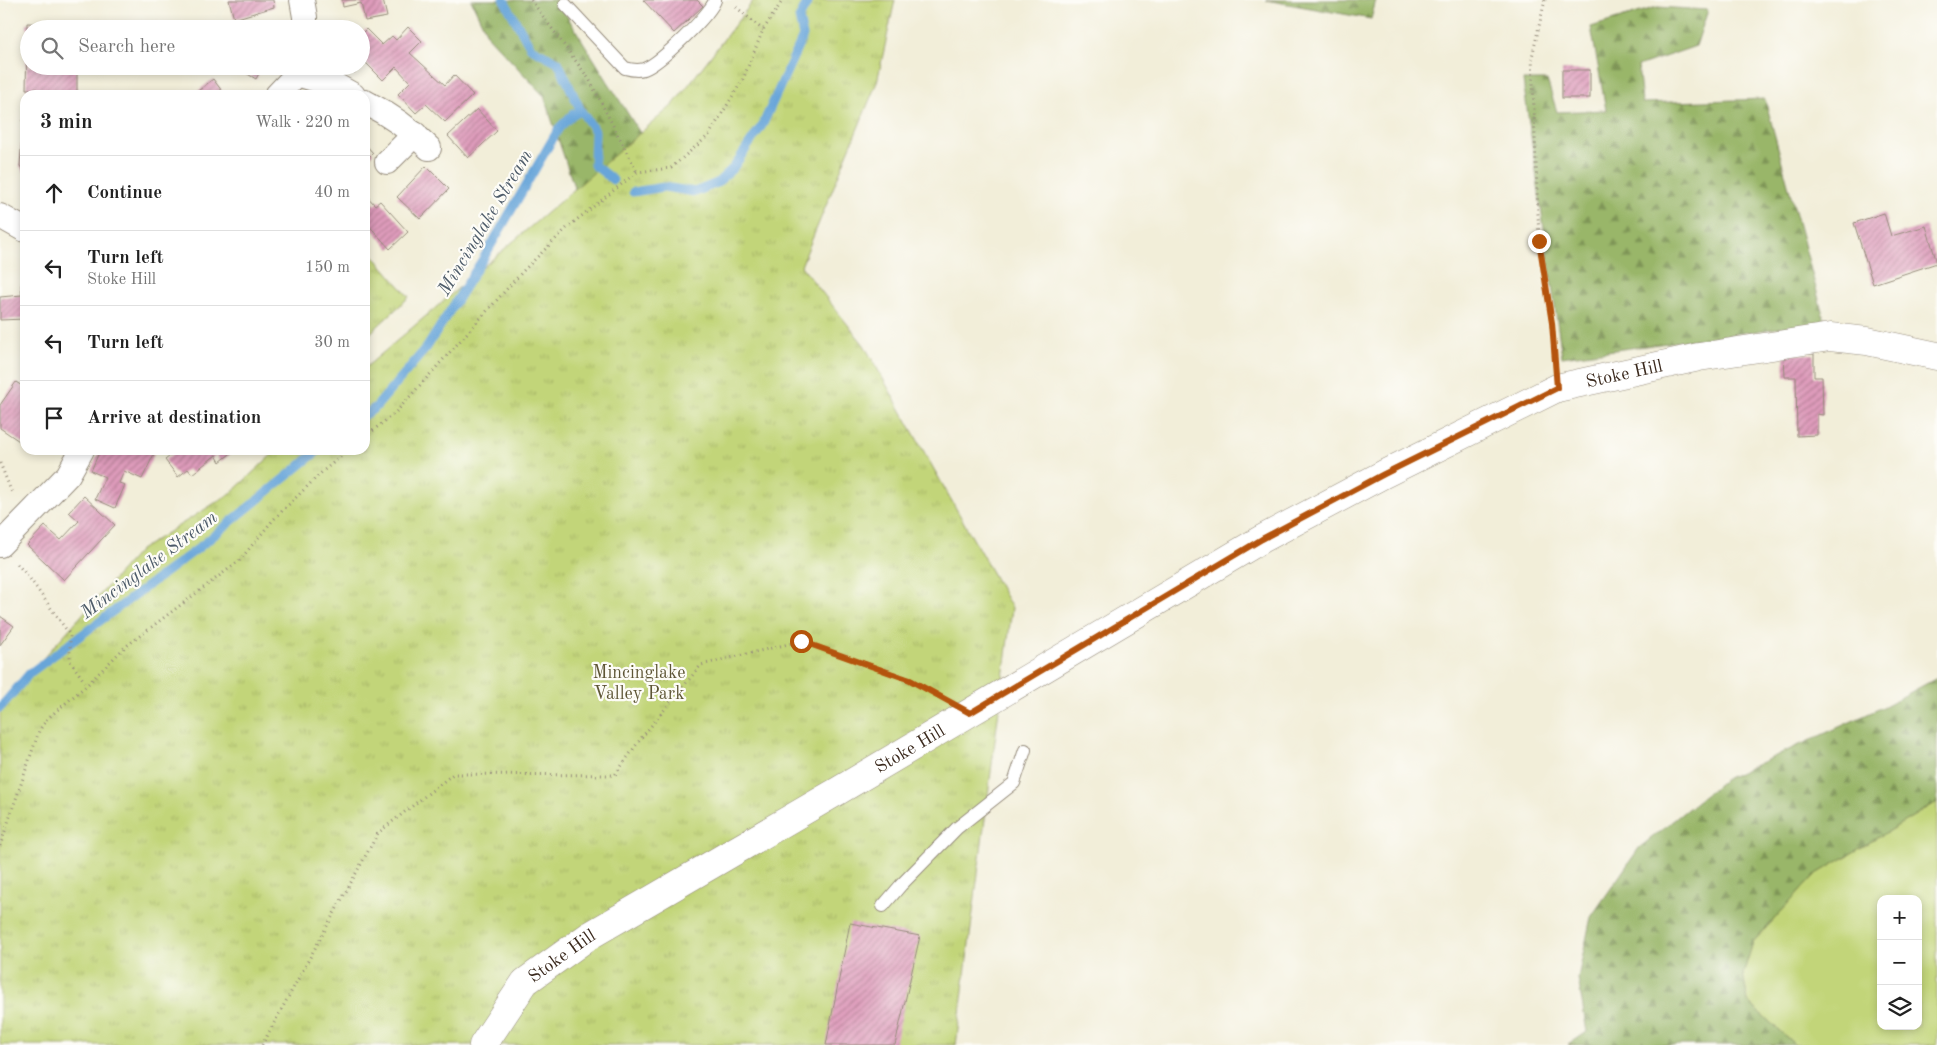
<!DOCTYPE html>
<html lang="en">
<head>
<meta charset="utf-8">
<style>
  body { margin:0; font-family:"Old Standard TT",serif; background:#f2f2f2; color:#222 }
  .controls { position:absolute; right:15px; bottom:15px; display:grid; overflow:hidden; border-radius:10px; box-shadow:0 2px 8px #0003 }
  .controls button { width:45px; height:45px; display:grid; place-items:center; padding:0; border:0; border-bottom:1px solid #e0e0e0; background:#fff; color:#222; font:25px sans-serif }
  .stop { position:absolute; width:15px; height:15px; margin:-11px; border:4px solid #b45309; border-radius:50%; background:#fff }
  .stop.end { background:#b45309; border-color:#fff; box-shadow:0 1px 5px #0008 }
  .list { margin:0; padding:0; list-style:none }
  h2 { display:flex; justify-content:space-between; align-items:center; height:65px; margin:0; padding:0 20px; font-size:21px }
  h2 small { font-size:16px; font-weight:400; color:#767676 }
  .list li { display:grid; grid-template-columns:32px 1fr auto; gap:15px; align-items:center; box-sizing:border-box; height:75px; padding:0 20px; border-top:1px solid #e0e0e0 }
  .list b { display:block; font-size:19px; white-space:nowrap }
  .list p { margin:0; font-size:16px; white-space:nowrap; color:#767676 }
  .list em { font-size:16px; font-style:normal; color:#767676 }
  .icon { flex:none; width:28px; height:28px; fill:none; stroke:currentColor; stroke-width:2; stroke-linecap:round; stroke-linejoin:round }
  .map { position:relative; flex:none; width:1937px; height:1045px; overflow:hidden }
  .search { position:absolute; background:#fff; box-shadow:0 2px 8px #0003; left:20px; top:20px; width:350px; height:55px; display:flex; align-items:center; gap:12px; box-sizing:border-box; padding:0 18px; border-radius:28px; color:#767676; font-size:19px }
  .panel { position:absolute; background:#fff; box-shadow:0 2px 8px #0003; left:20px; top:90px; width:350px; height:365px; border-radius:15px }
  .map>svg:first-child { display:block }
  .grass { fill:#c2d579; stroke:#7e804c; fill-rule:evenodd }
  .forest { fill:url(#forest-firs); stroke:#6a7044 }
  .park { fill:url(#park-tufts); stroke:#7e804c }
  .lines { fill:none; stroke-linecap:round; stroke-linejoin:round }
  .stream { stroke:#67a5d9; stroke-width:9 }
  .building { fill:url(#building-hatch) }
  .lane-casing { stroke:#968c7c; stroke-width:14 }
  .street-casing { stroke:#968c7c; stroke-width:26 }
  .secondary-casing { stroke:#968c7c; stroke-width:29 }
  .path { stroke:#968c7c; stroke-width:3; stroke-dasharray:1 4; stroke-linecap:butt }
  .lane { stroke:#fff; stroke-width:12 }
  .street { stroke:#fff; stroke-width:24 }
  .secondary { stroke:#fff; stroke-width:28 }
  .route { stroke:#b45309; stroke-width:6 }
  .labels { text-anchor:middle; stroke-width:4.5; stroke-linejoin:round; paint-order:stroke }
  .street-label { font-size:18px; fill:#3b2a1e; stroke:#fdfcf7 }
  .park-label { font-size:18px; fill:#5d5535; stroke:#fdfcf7 }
  .water-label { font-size:19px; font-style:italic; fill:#4d5b69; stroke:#fdfcf7 }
</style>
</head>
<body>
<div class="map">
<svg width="1937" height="1045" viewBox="0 0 1937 1045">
  <defs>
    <pattern id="forest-firs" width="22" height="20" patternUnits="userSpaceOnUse" patternTransform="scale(1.25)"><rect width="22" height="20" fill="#99b669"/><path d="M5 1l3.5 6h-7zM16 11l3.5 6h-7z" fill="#7e9456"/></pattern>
    <pattern id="park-tufts" width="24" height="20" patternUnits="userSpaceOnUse" patternTransform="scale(1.25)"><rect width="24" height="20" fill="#c2d579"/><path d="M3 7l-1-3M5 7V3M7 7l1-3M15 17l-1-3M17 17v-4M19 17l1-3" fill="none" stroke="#a8b768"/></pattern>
    <pattern id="building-hatch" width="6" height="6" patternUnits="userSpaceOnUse" patternTransform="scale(1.25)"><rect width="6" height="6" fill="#de9bbb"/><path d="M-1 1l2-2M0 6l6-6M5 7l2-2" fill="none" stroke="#b57f97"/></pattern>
  </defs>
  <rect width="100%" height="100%" fill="#fdfcf7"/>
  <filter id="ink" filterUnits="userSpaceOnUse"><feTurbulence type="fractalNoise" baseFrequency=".02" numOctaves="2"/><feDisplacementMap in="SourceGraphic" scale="10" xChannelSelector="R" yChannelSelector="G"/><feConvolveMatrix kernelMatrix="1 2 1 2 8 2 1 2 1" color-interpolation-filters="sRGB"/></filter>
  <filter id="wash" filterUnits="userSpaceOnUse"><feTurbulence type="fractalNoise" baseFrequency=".0096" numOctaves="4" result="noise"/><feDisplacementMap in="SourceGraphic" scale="20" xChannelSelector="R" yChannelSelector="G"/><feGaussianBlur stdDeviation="1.12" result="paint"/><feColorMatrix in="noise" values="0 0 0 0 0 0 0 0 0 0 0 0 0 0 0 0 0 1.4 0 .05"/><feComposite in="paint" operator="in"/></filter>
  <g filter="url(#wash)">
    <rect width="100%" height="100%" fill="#f2eed9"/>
    <!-- grass -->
    <path class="grass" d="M1937 802V1045H1795L1748 1002 1743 974 1753 942 1815 875ZM1881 899H1918V1026H1881Z"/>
    <!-- forest -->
    <g class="forest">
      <path d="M471 0H557L640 133 575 190 544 96 488 36Z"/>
      <path d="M1266 0H1376L1371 19Z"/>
      <path d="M1657 7 1708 10 1696 46 1638 66 1642 103 1765 99 1825 322 1562 357 1523 80H1547L1557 112 1606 110 1591 27Z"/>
      <path d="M1937 678V802L1815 875 1753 942 1743 974 1748 1002 1795 1045H1568L1587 1032 1578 978 1591 917 1639 848 1725 779 1883 707Z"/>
    </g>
    <!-- park -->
    <g class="park">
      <path d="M754 0H895L877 82 801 266 864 345 1012 608 956 1045H0V711L30 673 140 550 231 493 277 450H365V368L673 105Z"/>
      <path d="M365 246 409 297 365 338Z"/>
    </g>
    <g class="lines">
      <!-- stream -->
      <g class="stream">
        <path d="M504 0 531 48 558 62 581 111"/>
        <path d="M633 192 664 187 695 192 717 183 733 168 763 124 803 36 799 18 809 0"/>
        <path d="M365 415 376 407 427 347 486 254 559 128 573 114 581 111 595 131 594 165 613 180"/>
        <path d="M0 708 30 673 196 550 319 450"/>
      </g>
    </g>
    <g id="blocks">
      <!-- building -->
      <g class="building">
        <path d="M229 0H273L274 7 234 19Z"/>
        <path d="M342 0H383L387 17 365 21 361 3 343 7Z"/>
        <path d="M643 0H697L703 6 674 33Z"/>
        <path d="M27 23 78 25 77 29H27Z"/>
        <path d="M408 27 422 41 410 53 445 85 454 75 473 95 445 122 426 104 416 113 398 94 410 82 396 67 383 80 365 62 361 66V34L366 29 382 45 392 36 396 40Z"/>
        <path d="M27 39H29V66H77V94L37 95V89H26Z"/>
        <path d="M234 66H263L256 79Z"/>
        <path d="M348 66H361L354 73Z"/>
        <rect x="1562" y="70" width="28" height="28"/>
        <path d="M213 79 225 95H193Z"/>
        <path d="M477 109 497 131 468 158 448 136Z"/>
        <path d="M23 120H25V173L20 166Z"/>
        <path d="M365 144 373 153 365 161Z"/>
        <path d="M426 166 449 189 420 219 397 197Z"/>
        <path d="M365 194 375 205 380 201 408 232 390 249 365 221Z"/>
        <path d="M1884 213 1891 236 1926 226 1937 263 1873 284 1854 223Z"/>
        <path d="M25 284V319L0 320V297L22 295 21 285Z"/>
        <path d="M1784 354H1814V377H1822L1823 415 1817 414V435L1797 436 1796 377H1785Z"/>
        <path d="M16 382 25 388V445L0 428V405Z"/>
        <path d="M100 450H146L154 454 142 479 124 471 119 483 125 485 115 508 95 499 105 477 91 471Z"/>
        <path d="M178 450H235L220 462 216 455 192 474 188 469 178 477 165 460Z"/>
        <path d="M84 496 115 525 64 580 27 545 45 526 61 540 79 521 69 512Z"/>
        <path d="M0 616 14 626 0 645Z"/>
        <path d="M850 923 920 936 895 1045H826Z"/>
      </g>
    </g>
  </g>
  <g filter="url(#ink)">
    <use href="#blocks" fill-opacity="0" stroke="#968c7c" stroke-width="1"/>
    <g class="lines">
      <!-- lane casing -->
      <g class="lane-casing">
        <g id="lane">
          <path d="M565 4 625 68C632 70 637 71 644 69 659 64 711 14 715 0"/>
          <path d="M883 906 901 885 957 828 1014 783 1025 750"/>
        </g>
      </g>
      <!-- street casing -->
      <g class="street-casing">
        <g id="street">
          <path d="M302 0 305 17V29"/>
          <path d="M297 74 337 86 353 95"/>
          <path d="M277 95 297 74 299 66"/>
          <path d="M365 102C389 114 410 129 429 148"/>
          <path d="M387 162 415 134"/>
          <path d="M0 216 25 230"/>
          <path d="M0 545 68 475 82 450"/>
        </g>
      </g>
      <!-- secondary casing -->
      <g class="secondary-casing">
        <g id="secondary">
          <path id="s1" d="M483 1045 525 982 589 936 838 791 1262 539 1384 474 1557 388 1699 357 1830 337 1867 341 1937 356"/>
        </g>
      </g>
      <!-- path -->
      <g class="path">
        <path d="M531 0 589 79 637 172"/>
        <path d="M1545 0 1532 57 1539 241 1552 323 1555 359"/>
        <path d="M736 7 763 30"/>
        <path d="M365 437 396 412 523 271 569 226 637 172 671 168 709 135 743 79 763 30 783 0"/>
        <path d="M0 463 12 493"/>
        <path d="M17 564 28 576 70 635V661L87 685"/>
        <path d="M0 846 39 731 47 719 87 685 125 647 239 561 273 520 323 471 349 450"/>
        <path d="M262 1045 378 833 453 774 615 775 642 737 701 665 801 641 910 679 941 697"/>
      </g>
      <!-- lane -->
      <use href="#lane" class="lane"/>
      <!-- street -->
      <use href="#street" class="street"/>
      <!-- secondary -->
      <use href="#secondary" class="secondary"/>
    </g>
  </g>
  <g class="lines" filter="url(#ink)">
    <!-- route -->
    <path class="route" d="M801 641 910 680 970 713 1262 539 1384 474 1557 388 1552 323 1539 241"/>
  </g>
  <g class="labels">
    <!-- street labels -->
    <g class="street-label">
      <text dy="6" stroke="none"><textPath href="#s1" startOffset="1336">Stoke Hill</textPath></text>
      <text dy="6" stroke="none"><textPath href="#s1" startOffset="526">Stoke Hill</textPath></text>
      <text dy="6" stroke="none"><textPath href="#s1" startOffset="121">Stoke Hill</textPath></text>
    </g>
    <!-- park labels -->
    <g class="park-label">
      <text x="639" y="678">Mincinglake<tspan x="639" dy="21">Valley Park</tspan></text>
    </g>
    <!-- water labels -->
    <g class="water-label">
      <text transform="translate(484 222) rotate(-59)" y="7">Mincinglake Stream</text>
      <text transform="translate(148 564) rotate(-37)" y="7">Mincinglake Stream</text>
    </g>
  </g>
</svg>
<div class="controls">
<button>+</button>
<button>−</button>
<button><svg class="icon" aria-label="layers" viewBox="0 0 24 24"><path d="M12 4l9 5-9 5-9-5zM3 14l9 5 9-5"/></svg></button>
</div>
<div class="stop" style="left:801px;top:641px"></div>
<div class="stop end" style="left:1539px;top:241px"></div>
<div class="search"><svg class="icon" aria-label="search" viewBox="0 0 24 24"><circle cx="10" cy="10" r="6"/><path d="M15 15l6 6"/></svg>Search here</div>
<section class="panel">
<h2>3 min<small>Walk · 220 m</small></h2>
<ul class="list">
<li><svg class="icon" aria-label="ahead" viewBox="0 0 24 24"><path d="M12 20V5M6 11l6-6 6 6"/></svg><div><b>Continue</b></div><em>40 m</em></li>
<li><svg class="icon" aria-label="left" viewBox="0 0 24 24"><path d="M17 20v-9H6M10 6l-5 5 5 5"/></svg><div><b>Turn left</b><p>Stoke Hill</p></div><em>150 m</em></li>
<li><svg class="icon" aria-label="left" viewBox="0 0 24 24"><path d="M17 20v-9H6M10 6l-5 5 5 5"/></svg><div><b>Turn left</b></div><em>30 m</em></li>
<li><svg class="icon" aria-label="arrive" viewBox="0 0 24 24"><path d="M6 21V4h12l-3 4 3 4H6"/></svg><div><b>Arrive at destination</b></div></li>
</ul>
</section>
</div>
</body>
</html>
